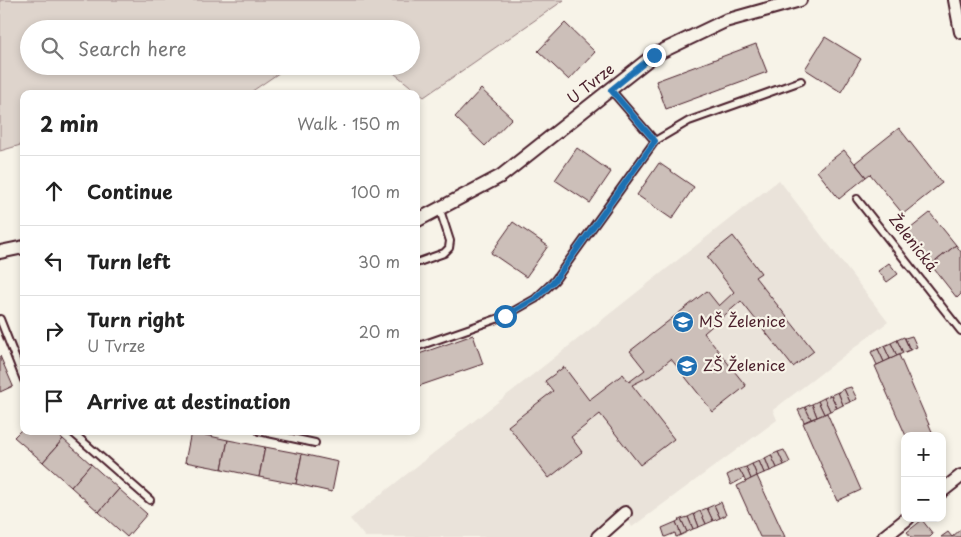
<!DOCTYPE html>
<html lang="en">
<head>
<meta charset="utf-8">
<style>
  body { margin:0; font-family:"Playpen Sans",sans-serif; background:#f6f6f6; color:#222 }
  .controls { position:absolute; right:15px; bottom:15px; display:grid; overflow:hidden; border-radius:10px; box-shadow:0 2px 8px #0003 }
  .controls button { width:45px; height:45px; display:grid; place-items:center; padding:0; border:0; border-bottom:1px solid #e0e0e0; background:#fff; color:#222; font:25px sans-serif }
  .stop { position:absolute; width:15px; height:15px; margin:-11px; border:4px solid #1f6fb2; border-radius:50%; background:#fff }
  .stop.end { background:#1f6fb2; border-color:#fff; box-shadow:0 1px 5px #0008 }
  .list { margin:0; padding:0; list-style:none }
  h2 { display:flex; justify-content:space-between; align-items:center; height:65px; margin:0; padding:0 20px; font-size:21px }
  h2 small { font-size:16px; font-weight:400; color:#767676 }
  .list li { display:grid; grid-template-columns:32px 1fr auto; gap:15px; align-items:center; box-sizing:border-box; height:70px; padding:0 20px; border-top:1px solid #e0e0e0 }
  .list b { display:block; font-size:19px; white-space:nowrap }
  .list p { margin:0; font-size:16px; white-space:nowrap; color:#767676 }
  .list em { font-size:16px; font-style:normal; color:#767676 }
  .icon { flex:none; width:28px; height:28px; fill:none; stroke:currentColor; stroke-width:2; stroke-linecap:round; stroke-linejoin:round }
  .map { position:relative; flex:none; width:961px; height:537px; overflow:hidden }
  .search { position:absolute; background:#fff; box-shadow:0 2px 8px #0003; left:20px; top:20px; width:400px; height:55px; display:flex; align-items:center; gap:12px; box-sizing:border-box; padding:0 18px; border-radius:28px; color:#767676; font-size:19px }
  .panel { position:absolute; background:#fff; box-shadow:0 2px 8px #0003; left:20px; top:90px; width:400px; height:345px; border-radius:10px }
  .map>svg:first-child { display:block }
  .built { fill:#eae3da }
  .green { fill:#ded4cc; stroke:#947a7c }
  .building { fill:#ccbfb9; stroke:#4a1f2b }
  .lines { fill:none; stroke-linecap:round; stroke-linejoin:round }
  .service-casing { stroke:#4a1f2b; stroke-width:10 }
  .minor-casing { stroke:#4a1f2b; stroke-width:16 }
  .service { stroke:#f7f3e8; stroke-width:6 }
  .minor { stroke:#f7f3e8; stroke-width:12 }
  .route { stroke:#1f6fb2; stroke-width:6 }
  .labels { text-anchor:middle; stroke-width:4.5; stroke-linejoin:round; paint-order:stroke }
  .street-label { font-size:15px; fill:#4a1f2b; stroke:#f7f3e8 }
  .poi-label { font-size:15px; fill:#4a1f2b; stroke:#f7f3e8; text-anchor:start }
</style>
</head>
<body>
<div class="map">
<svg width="961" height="537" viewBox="0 0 961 537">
  <rect width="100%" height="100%" fill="#f7f3e8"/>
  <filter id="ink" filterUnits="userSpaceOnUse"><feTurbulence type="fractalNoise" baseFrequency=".02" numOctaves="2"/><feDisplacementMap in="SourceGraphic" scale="10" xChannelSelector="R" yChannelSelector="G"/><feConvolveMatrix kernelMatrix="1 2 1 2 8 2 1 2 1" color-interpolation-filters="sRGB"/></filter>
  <g filter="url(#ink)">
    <!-- built -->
    <path class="built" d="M779 180 888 322 773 410 777 420 632 527 621 508 588 537H365L350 519Z"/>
    <!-- green -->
    <path class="green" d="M0 0H564L424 97 385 66H411V29H29V66H289L248 94H24V144L0 151Z"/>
    <!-- building -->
    <g class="building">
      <path d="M565 23 595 52 569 80 538 51Z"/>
      <path d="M825 37 861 59 841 92 805 69Z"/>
      <path d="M756 44 767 72 666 109 656 81Z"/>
      <path d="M481 89 512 118 485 146 455 117Z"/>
      <path d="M899 128 942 183 903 214 870 174 866 177 855 163Z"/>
      <path d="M577 148 611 172 590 203 555 180Z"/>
      <path d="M844 150 866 177 839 199 817 171Z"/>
      <path d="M659 163 694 187 672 219 637 195Z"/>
      <path d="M930 213 956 245 931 265 906 232Z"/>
      <path d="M513 222 548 246 526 277 491 253Z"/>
      <path d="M733 236 761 273 755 277 814 351 793 367 741 301 704 333 746 386 713 412 671 359 650 376 632 385 674 439 640 465 600 414 571 437 582 452 549 478 508 426 553 391 545 381 564 367 589 400 623 374 629 382 645 370 630 351 707 291 719 306 734 292 707 257Z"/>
      <path d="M956 245 961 252V294L957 298 931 265Z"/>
      <path d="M889 263 898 274 887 282 878 271Z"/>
      <path d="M473 335 483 364 416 387V355Z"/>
      <path d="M912 336 917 347 910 350 905 338Z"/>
      <path d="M904 337 910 350 903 353 897 340Z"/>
      <path d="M897 340 903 353 897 356 891 343Z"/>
      <path d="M891 343 897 356 890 359 884 346Z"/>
      <path d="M884 346 890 359 884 362 878 349Z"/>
      <path d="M878 349 884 362 877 365 871 352Z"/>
      <path d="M899 355 933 434 928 436H906L875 366Z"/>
      <path d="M0 356 13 386 0 392Z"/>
      <path d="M851 387 857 399 850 402 844 389Z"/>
      <path d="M844 389 850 402 843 405 838 392Z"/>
      <path d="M838 392 843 405 837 408 831 395Z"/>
      <path d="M831 395 837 408 830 411 824 398Z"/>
      <path d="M824 398 830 411 824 414 818 401Z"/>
      <path d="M818 401 824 414 817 417 812 404Z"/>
      <path d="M812 404 817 417 811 419 805 407Z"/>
      <path d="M805 407 811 419 804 422 798 410Z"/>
      <path d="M827 413 861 490 837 501 803 423Z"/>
      <path d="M24 427V431H53L63 439 43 462 14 437Z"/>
      <path d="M191 432 228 440 222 469 185 462Z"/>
      <path d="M63 439 91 464 71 487 43 462Z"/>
      <path d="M228 440 265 447 259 477 222 469Z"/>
      <path d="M265 447 302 454 296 484 259 477Z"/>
      <path d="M784 450 790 462 784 465 778 452Z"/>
      <path d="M778 452 784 465 777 468 771 455Z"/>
      <path d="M302 454 338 462 332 492 296 484Z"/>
      <path d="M771 455 777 468 770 471 765 458Z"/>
      <path d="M765 458 770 471 764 473 759 461Z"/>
      <path d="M759 461 764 473 757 476 752 464Z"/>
      <path d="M91 464 119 489 99 512 71 487Z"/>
      <path d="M752 464 757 476 751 479 746 467Z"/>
      <path d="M746 467 751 479 746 482 739 469Z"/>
      <path d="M739 469 744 478 731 485 727 475Z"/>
      <path d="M757 476 785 537H760L737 486Z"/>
      <path d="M119 489 147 514 127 537 99 512Z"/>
      <path d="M721 502 726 515 720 518 714 505Z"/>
      <path d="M714 505 720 518 713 521 707 508Z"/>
      <path d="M707 508 713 521 706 524 700 511Z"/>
      <path d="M700 511 706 524 699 527 694 514Z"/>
      <path d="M694 514 699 527 693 529 688 517Z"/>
      <path d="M688 517 693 529 687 532 681 519Z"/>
      <path d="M681 519 687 532 681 535 676 522Z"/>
      <path d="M922 520 933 534 930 537H911L907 532Z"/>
      <path d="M676 522 681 535 676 537 675 533 665 537 662 528Z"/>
      <path d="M961 529V537H941L948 532 952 537Z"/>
    </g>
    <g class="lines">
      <!-- service casing -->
      <g class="service-casing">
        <g id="service">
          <path d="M611 90 655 141"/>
          <path d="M857 199 961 331"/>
          <path d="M416 263 444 253 449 248 450 241 440 210"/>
          <path d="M0 319 24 380"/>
          <path d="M416 347 505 316 535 299 555 280 655 141 689 121 801 81"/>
          <path d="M71 431 150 500"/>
          <path d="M259 431 315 443"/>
        </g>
      </g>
      <!-- minor casing -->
      <g class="minor-casing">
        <g id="minor">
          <path d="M955 0 961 32"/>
          <path d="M416 221 501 176 654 55 725 21 800 0"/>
          <path d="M0 252 24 247"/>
          <path d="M942 491 961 476"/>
          <path d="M598 537 625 513"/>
          <path d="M884 537 908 518"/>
        </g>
      </g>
      <!-- service -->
      <use href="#service" class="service"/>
      <!-- minor -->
      <use href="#minor" class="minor"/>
    </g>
  </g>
  <g class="lines" filter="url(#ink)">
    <!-- route -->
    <path class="route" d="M505 316 535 299 555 280 655 141 611 90 654 55"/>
  </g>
  <!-- icons -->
  <defs>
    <g id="school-disc" transform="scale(1.125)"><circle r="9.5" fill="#1f6fb2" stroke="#f7f3e8"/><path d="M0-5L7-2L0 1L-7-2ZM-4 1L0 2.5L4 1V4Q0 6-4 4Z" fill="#fff"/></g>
  </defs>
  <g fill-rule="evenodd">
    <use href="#school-disc" x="683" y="322"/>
    <use href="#school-disc" x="687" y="366"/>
  </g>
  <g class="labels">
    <!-- street labels -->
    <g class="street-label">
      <text transform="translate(591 84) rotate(-38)" y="5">U Tvrze</text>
      <text transform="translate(913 243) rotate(52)" y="5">Želenická</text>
    </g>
    <!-- poi labels -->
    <g class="poi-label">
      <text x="699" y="327">MŠ Želenice</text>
      <text x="703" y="371">ZŠ Želenice</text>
    </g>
  </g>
</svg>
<div class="controls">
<button>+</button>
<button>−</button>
</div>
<div class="stop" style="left:505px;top:316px"></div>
<div class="stop end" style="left:654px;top:55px"></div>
<div class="search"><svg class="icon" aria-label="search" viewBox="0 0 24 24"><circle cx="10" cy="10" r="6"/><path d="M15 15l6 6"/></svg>Search here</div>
<section class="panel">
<h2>2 min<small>Walk · 150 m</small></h2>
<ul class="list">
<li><svg class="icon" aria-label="ahead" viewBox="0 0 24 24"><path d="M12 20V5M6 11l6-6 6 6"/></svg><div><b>Continue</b></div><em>100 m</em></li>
<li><svg class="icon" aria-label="left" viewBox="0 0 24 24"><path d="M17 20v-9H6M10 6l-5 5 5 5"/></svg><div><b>Turn left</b></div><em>30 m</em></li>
<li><svg class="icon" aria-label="right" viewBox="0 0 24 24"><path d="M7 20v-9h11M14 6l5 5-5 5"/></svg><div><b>Turn right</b><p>U Tvrze</p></div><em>20 m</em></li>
<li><svg class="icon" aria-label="arrive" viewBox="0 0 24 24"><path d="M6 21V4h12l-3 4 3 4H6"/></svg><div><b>Arrive at destination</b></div></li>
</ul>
</section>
</div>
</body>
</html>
